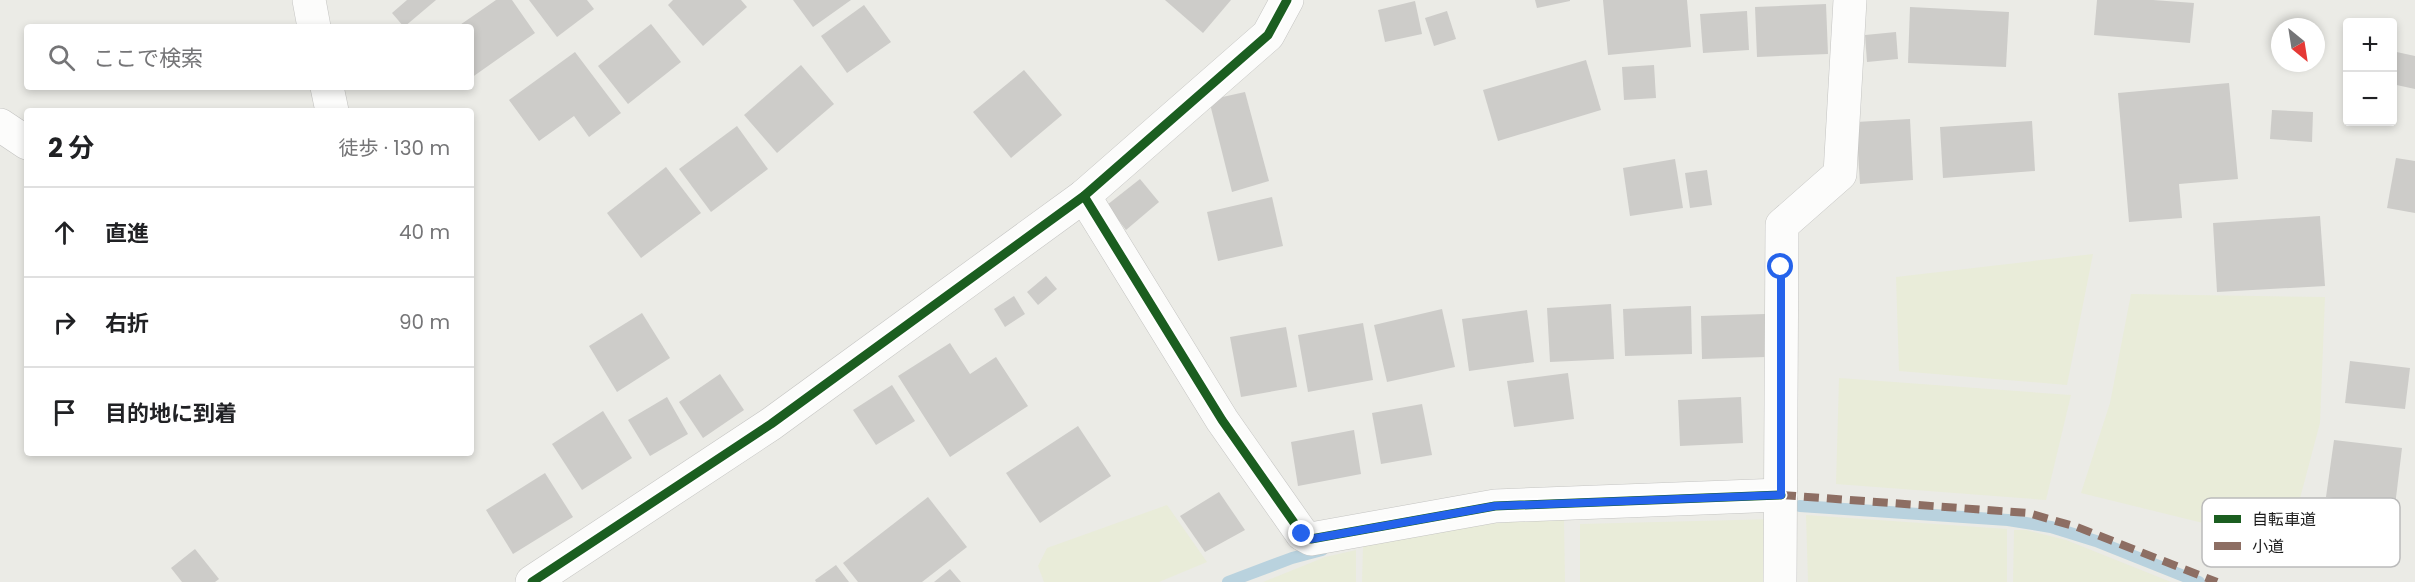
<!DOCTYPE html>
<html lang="ja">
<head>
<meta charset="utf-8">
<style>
  body { margin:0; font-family:Poppins,"Noto Sans JP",sans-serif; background:#f6f6f6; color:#202124 }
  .controls { position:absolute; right:18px; top:18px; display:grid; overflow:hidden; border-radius:6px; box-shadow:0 3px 9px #0003 }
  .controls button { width:54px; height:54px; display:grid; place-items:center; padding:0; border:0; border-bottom:2px solid #e0e0e0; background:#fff; color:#202124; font:30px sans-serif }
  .compass { position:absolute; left:2271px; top:18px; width:54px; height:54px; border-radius:50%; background:#fff; box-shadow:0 3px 9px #0003; rotate:150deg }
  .stop { position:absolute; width:18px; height:18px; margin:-14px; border:4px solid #2563eb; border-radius:50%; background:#fff }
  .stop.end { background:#2563eb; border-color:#fff; box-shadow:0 2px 6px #0008 }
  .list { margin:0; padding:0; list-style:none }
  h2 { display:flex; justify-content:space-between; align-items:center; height:78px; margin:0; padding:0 24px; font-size:26px }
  h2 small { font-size:20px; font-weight:400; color:#757577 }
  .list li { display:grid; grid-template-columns:39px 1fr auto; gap:18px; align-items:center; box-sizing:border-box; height:90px; padding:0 24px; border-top:2px solid #e0e0e0 }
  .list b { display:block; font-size:22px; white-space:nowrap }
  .list em { font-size:20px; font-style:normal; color:#757577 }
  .icon { flex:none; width:33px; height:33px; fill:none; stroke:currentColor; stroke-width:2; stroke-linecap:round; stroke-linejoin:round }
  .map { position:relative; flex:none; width:2415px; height:582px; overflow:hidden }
  .search { position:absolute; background:#fff; box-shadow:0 3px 9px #0003; left:24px; top:24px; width:450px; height:66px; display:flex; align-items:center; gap:15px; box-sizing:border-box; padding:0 21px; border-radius:6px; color:#757577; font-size:22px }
  .panel { position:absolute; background:#fff; box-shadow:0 3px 9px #0003; left:24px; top:108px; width:450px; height:348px; border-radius:6px }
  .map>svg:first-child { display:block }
  .farmland { fill:#e9ecd9 }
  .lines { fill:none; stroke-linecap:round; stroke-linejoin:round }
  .stream { stroke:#b9d2de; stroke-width:12 }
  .building { fill:#cdccc9 }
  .minor-casing { stroke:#c4c4c2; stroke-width:34 }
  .tertiary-casing { stroke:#c4c4c2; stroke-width:34 }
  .minor { stroke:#fcfcfb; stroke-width:33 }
  .tertiary { stroke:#fcfcfb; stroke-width:33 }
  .quiet { stroke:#8d6e63; stroke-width:8; stroke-dasharray:15 8; stroke-linecap:butt }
  .cycleway-casing { stroke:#fff; stroke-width:13 }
  .cycleway { stroke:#1b5e20; stroke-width:9 }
  .route { stroke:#2563eb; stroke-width:8 }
  .key { fill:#fff; stroke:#bbb; stroke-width:1.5 }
  .key-label { font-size:16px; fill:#1d1d1d }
</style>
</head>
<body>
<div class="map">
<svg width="2415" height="582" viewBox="0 0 2415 582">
  <rect width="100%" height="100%" fill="#ebebe6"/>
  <!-- farmland -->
  <g class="farmland">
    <path d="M2093 254 2067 385 1899 371 1896 277Z"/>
    <path d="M2131 294 2325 297 2320 423 2290 536 2264 538 2081 493 2110 403Z"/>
    <path d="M1839 378 2071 395 2046 500 1836 484Z"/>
    <path d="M1167 505 1207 562 1159 582H1044L1038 566 1047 548Z"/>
    <path d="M1806 515 2007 529V582H1808Z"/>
    <path d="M1534 519 1564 520 1565 582H1362L1363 546 1470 526Z"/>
    <path d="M1775 519 1774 582H1580V524Z"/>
    <path d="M2014 530H2026L2066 540 2171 582H2013Z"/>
    <path d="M1356 550V582H1263L1325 557Z"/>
  </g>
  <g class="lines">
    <!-- stream -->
    <g class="stream">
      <path d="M1800 506 2008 520 2051 527 2096 541 2199 582"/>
      <path d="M1228 582 1292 558 1322 550"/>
    </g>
  </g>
  <!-- building -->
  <g class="building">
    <path d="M407 0H436L404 27 392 13Z"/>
    <path d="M496 0H512L535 33 471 78V27H457Z"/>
    <path d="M529 0H587L594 9 557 37Z"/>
    <path d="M673 0H741L747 7 703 46 668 5Z"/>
    <path d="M793 0H851L813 27Z"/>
    <path d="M1165 0H1231L1203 33Z"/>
    <path d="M1535 0H1570V1L1537 8Z"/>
    <path d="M1603 0H1687L1691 47 1608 55Z"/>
    <path d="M2097 0H2153L2194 3 2190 43 2094 35Z"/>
    <path d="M1415 1 1422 34 1385 42 1378 10Z"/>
    <path d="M1826 4 1828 54 1757 57 1755 7Z"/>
    <path d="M864 5 891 42 847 73 821 36Z"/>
    <path d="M1910 7 2009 12 2006 67 1908 63Z"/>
    <path d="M1447 11 1456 39 1434 46 1425 18Z"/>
    <path d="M1747 11 1749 50 1703 53 1700 14Z"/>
    <path d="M651 24 681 62 628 104 598 66Z"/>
    <path d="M1896 32 1898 59 1867 62 1865 35Z"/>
    <path d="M2392 51 2415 56V89L2392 84Z"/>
    <path d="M575 52 621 113 589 137 574 116 539 141 509 100Z"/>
    <path d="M1586 60 1601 110 1498 141 1483 90Z"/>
    <path d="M801 65 834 104 777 153 744 115Z"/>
    <path d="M1654 65 1656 98 1624 100 1622 67Z"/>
    <path d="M1024 70 1062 115 1011 158 973 112Z"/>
    <path d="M2229 83 2238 179 2179 184 2182 218 2129 222 2118 93Z"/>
    <path d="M1245 92 1269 181 1232 192 1209 100Z"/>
    <path d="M2272 110 2313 112 2312 142 2270 139Z"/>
    <path d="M1910 119 1913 180 1860 184 1856 122Z"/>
    <path d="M2032 121 2035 171 1943 178 1940 127Z"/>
    <path d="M737 126 768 169 711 212 679 169Z"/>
    <path d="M2396 158 2415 161V213L2387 208Z"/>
    <path d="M1675 159 1683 208 1630 216 1623 168Z"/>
    <path d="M666 167 701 213 641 258 607 213Z"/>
    <path d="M1707 170 1712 205 1690 208 1685 173Z"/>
    <path d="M1140 179 1159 202 1126 230 1107 205Z"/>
    <path d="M1272 197 1283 246 1218 261 1207 212Z"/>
    <path d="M2320 216 2325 286 2217 292 2213 223Z"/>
    <path d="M1046 276 1057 289 1038 305 1027 292Z"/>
    <path d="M1014 296 1025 314 1005 327 994 309Z"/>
    <path d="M1611 304 1614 359 1550 362 1547 308Z"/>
    <path d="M1691 306 1692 354 1625 356 1623 309Z"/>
    <path d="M1442 309 1455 367 1387 382 1374 325Z"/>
    <path d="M1527 310 1534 362 1469 371 1462 319Z"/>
    <path d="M642 313 670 358 617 392 589 346Z"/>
    <path d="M1765 314 1766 357 1702 359 1701 316Z"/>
    <path d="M1363 323 1373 380 1308 392 1298 335Z"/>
    <path d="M1286 327 1297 387 1241 397 1230 337Z"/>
    <path d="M950 343 970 374 996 357 1028 406 950 457 898 376Z"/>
    <path d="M2350 361 2410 368 2405 409 2345 403Z"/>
    <path d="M1568 373 1574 419 1514 427 1507 381Z"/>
    <path d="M720 374 744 410 703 438 679 402Z"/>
    <path d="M892 385 915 421 876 445 853 410Z"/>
    <path d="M667 397 688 434 650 456 628 420Z"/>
    <path d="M1741 397 1743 443 1680 446 1678 400Z"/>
    <path d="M1422 404 1432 455 1381 464 1372 413Z"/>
    <path d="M603 411 632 458 582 490 552 444Z"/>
    <path d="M1078 426 1111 476 1040 523 1006 473Z"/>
    <path d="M1354 430 1361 474 1298 486 1291 442Z"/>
    <path d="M2334 440 2402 448 2395 506 2326 497Z"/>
    <path d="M545 473 573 517 513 554 486 510Z"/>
    <path d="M1219 492 1245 530 1205 552 1180 516Z"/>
    <path d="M928 497 967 547 922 582H858L843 563Z"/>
    <path d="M195 549 219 579 215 582H182L171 568Z"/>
    <path d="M836 565 849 582H816L815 580Z"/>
    <path d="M950 569 961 582H934Z"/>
  </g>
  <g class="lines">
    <!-- minor casing -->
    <g class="minor-casing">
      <g id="minor">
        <path d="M1084 196 1222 420 1302 534 1311 539 1495 506 1781 495"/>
        <path d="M532 582 771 424 1084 196 1268 35 1287 0"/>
        <path d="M1780 582 1782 225 1840 174 1850 0"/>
      </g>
    </g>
    <!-- tertiary casing -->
    <g class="tertiary-casing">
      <g id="tertiary">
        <path d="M309 0 314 27"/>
        <path d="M327 87 332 111"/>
        <path d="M0 125 27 143"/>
      </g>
    </g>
    <!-- minor -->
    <use href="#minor" class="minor"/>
    <!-- tertiary -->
    <use href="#tertiary" class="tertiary"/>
    <!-- quiet -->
    <path class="quiet" d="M1781 495 2028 513 2077 527 2217 582"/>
    <!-- cycleway casing -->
    <g class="cycleway-casing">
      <g id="cycleway">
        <path d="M1084 196 1222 420 1302 534 1311 539 1495 506 1781 495"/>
        <path d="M532 582 771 424 1084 196 1268 35 1287 0"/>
      </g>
    </g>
    <!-- cycleway -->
    <use href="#cycleway" class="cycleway"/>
  </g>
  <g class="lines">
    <!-- route -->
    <path class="route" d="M1302 534 1311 539 1495 506 1781 495V267"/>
  </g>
  <!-- legend -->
  <rect x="2202" y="498" width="198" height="69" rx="9" class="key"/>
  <rect x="2214" y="515" width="27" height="8" fill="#1b5e20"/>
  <rect x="2214" y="542" width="27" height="8" fill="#8d6e63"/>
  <g class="key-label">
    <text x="2252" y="525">自転車道</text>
    <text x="2252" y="552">小道</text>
  </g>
</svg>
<div class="controls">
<button>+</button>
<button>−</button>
</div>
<svg class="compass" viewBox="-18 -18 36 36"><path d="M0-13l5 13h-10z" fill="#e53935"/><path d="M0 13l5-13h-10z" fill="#757577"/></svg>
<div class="stop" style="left:1781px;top:267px"></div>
<div class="stop end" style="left:1302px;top:534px"></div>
<div class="search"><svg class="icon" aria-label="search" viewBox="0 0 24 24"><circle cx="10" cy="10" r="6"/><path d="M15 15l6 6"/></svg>ここで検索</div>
<section class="panel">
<h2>2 分<small>徒歩 · 130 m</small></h2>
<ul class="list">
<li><svg class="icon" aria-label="ahead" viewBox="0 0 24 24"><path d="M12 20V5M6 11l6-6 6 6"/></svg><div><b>直進</b></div><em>40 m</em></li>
<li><svg class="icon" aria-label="right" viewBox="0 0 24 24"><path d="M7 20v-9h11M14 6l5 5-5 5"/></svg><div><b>右折</b></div><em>90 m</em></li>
<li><svg class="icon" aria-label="arrive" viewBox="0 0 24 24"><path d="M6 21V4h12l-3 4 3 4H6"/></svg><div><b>目的地に到着</b></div></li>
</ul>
</section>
</div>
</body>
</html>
